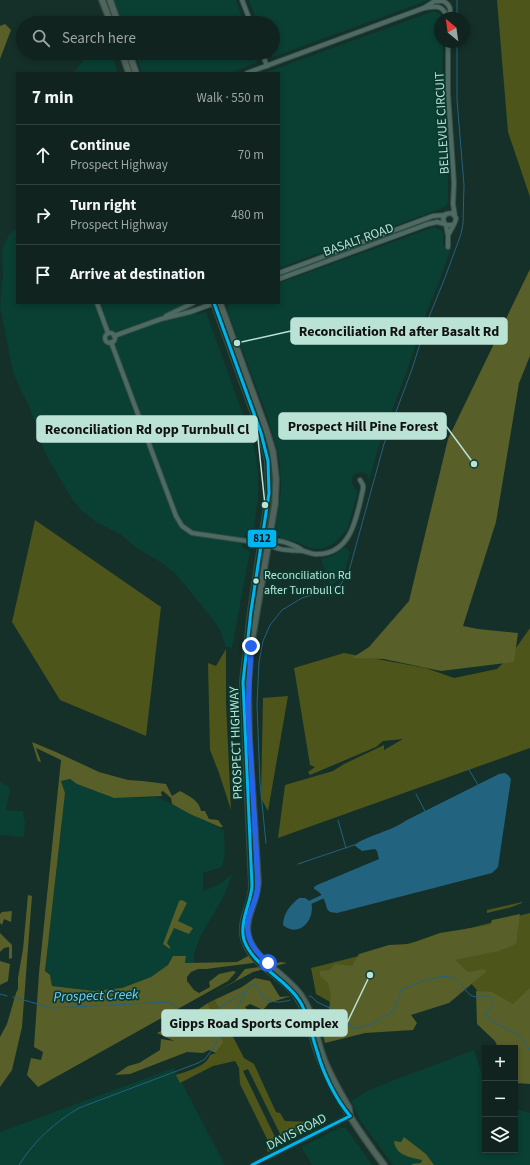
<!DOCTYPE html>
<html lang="en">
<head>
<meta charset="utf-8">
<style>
  body { margin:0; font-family:"Source Sans 3",sans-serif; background:#192b28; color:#f1f3f6 }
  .controls { position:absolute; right:12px; bottom:12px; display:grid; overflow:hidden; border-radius:0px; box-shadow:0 2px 6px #0003 }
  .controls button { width:36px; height:36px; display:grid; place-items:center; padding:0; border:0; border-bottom:1px solid #30403d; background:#10231f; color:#f1f3f6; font:20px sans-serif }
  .compass { position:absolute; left:434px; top:12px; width:36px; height:36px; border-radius:50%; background:#10231f; box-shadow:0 2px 6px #0003; rotate:331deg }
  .stop { position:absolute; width:12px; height:12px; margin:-9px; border:3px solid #2563eb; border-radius:50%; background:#fff }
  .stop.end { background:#2563eb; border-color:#fff; box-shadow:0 1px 4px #0008 }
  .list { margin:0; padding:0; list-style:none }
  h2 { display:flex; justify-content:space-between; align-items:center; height:52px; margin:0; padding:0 16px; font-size:17px }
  h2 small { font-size:13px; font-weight:400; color:#9ca4a4 }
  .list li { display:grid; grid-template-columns:26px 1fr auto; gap:12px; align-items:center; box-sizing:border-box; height:60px; padding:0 16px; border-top:1px solid #30403d }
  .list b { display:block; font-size:15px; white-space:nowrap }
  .list p { margin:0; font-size:13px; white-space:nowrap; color:#9ca4a4 }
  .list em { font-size:13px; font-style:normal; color:#9ca4a4 }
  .icon { flex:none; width:22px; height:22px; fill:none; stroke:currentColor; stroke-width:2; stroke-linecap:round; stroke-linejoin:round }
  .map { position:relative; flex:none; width:530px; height:1165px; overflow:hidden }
  .search { position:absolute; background:#10231f; box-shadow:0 2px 6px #0003; left:16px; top:16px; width:264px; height:44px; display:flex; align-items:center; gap:10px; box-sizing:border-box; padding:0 14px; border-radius:22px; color:#9ca4a4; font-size:15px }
  .panel { position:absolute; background:#10231f; box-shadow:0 2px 6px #0003; left:16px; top:72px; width:264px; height:232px; border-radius:0px }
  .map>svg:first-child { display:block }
  .built { fill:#0a3f33 }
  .green { fill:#4d551b }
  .forest { fill:#585f29 }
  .water { fill:#226380 }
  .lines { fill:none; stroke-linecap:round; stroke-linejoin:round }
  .stream { stroke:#226380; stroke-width:1 }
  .canal { stroke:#226380; stroke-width:4 }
  .minor-casing { stroke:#364b45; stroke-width:6 }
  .major-casing { stroke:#364b45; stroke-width:8 }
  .minor { stroke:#4d6a63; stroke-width:4 }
  .major { stroke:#51645b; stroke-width:5.5 }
  .bus-1-casing { stroke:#0a3a2f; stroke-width:6 }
  .bus-1 { stroke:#00b5ef; stroke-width:3 }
  .route { stroke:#2563eb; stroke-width:5 }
  .bus-dot { fill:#bae2d5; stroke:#0a3a2f; stroke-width:1.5 }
  .labels { text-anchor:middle; stroke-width:3.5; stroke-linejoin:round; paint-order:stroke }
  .bus-label { font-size:12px; fill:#bae2d5; stroke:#0a3a2f; text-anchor:start }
  .street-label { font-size:13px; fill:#bae2d5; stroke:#0a3a2f }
  .water-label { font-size:14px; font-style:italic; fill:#7acefb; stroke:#0a3a2f }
  .leader { fill:none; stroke:#bae2d5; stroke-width:1.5 }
  .callout-dot { fill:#bae2d5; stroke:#0a3a2f; stroke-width:1.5 }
  .callout { fill:#bae2d5; stroke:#bae2d5; stroke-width:1.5 }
  .callout-label { font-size:14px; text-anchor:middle; font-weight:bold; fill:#111 }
  .line-badge { stroke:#0a3a2f; stroke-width:1.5 }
  .pale-badge-label { font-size:11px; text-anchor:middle; font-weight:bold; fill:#111 }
</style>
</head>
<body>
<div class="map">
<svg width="530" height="1165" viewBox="0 0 530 1165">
  <rect width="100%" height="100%" fill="#152f29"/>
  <!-- built -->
  <g class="built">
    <path d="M114 0H236L244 23H122Z"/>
    <path d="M249 0H429L273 57 269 55 268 53H273V23H257Z"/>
    <path d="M434 11 440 14 442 18H440V42H443L442 97 448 178V202L446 206 443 208 279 268V73H264Z"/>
    <path d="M90 53H111L118 73H73Z"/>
    <path d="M135 53H255L258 59 256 63 229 73H142Z"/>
    <path d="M17 227V303H193L197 315 206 312 251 436 256 456 258 471V498L253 534H245L242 547 250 551 232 648 226 647 221 632 215 622 175 573 159 561 138 549 120 534 96 522 81 510 72 499 45 453 32 413 13 373 0 306 3 275 2 254 3 247 9 235Z"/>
    <path d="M434 227 441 230 443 233V245L451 248 439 282 427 311 408 368 379 445 369 481 368 475 362 472 354 474 352 478V483L357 491V496L347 530 335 543 322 549 310 548 296 542 280 538 275 531 281 490 280 464 277 448 267 416 228 312V306L230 303H279V283Z"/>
    <path d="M345 547 350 552 345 570 341 578 331 586 321 559 334 555Z"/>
    <path d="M70 779 77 784 114 798 157 797 224 830 225 855 222 867 203 873V891L220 884 233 873 223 898 200 937 194 954V963H185L186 956 151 977 122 988 94 991 52 986 50 975 45 971 65 793 61 781Z"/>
    <path d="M0 782 10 788 6 810 23 811 25 823 24 837 0 835Z"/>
    <path d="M474 1050 485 1084V1150H515V1109L530 1113V1165H393L360 1120 351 1101 369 1090 397 1079Z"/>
    <path d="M174 1068 225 1165H0V1132Z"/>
    <path d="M341 1127 346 1128 372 1165H312L301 1147Z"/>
  </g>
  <!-- green -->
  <g class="green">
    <path d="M497 0H530V197L508 132Z"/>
    <path d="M35 520 161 607 146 736 60 700 12 622Z"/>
    <path d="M530 628V748L278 838 285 785 333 771 344 764 384 745V750L403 739 383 741 376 747 310 775 308 772 315 767 310 765 294 668 344 653 426 668 454 678 497 669 511 655Z"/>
    <path d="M226 649V703L231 810 219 773 210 750 208 663 216 666Z"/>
    <path d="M288 696 268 811 261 798 263 698Z"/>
    <path d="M522 902V903L512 907 487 913V910Z"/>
    <path d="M530 913V1043L491 1007 469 981 330 1002 316 994 311 968Z"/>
    <path d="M214 1000 244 1058 254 1064 276 1112 280 1113 285 1121 316 1122 319 1125 286 1140H283L248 1069 243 1071 276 1139 277 1144 275 1145V1149L269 1152 267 1151V1143L268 1141 240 1084 239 1068 235 1061 213 1066 180 1083 176 1075C187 1071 206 1067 210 1055L216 1053 224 1042 217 1029 208 1003Z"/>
  </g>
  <!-- forest -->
  <g class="forest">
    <path d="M5 24 11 30 0 59V26Z"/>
    <path d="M530 269V356L519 383 496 522 463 626 478 629 518 633 514 662 441 671 384 659 352 658 369 647 409 601 448 439Z"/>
    <path d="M32 742 56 752 99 772 128 780 143 781 166 784 172 796 180 791C189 796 199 800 201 811H205L209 819 218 820 223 827H220L190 814 172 804 171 798 163 791 161 792 162 796 114 798 77 784 70 779 61 781 65 793 45 971 50 975 52 986 94 991 122 988 151 977 168 965 173 956H186L185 963 237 962 250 955 255 961 253 963 206 969H198L191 972 187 977V981L194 990 199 993 210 987 209 982 219 974 233 971 236 972 228 981 38 1087 27 1075 31 1058 41 1060 43 1052 34 1047 39 973 61 760 36 748 41 762 38 761Z"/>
    <path d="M28 895 32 896 22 1027 12 1070 0 1087V1037L7 1024 16 993 18 989V978L23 949Z"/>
    <path d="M182 900 187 903 178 921 193 928 189 934 174 928 167 943 170 947V949L163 944 179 901Z"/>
    <path d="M12 911 11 922 4 919 2 925 0 923V914L2 912Z"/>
    <path d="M520 914 516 944 499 951 455 960 468 972 484 969 486 972 449 1003 411 1015 417 1023 413 1030 365 1033 325 1043 319 1020 327 1022 331 995 328 983 320 976V971L330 970 335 964 352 966 359 954 389 945 409 944 440 933 490 925 492 920Z"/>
    <path d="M0 933 12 945V958L9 959V947L4 948 0 952Z"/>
    <path d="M0 961 10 964 8 981 0 985Z"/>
    <path d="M280 962 287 963 253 972 212 994 235 981 245 969 259 967 263 968Z"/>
    <path d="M255 978 270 981 280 997 291 996 269 1003 263 1010 250 1004 245 1007 250 1013 245 1018 233 1016 225 1020 214 1000 242 987Z"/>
    <path d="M530 988V1084L516 1083 515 1048H498L495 1041 477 1024 476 991 492 992 513 1004Z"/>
    <path d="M208 1003 217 1029 224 1042 216 1053 209 1050 203 1053 187 1052 130 1074 115 1075 128 1066 139 1063 160 1050 161 1039 174 1041 157 1033 182 1020Z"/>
    <path d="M404 1137 426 1154 434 1165H413L411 1164 421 1163 422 1160C410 1157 396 1156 394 1141L401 1142Z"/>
  </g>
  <!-- water -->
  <g class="water">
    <path d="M505 773 508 775 511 779 498 867 492 873 337 913 330 912 327 909C326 902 321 891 314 889V887L317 885 379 859 377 851 375 849 362 851 354 845C370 834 390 832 407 820L499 774Z"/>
    <path d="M299 898H305L311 902C316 919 299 939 283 925 283 914 290 905 299 898Z"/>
  </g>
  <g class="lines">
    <!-- stream -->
    <g class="stream">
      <path d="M457 0V18"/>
      <path d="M468 768 478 785"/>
      <path d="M416 794 425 811"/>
      <path d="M338 820 346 848"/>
      <path d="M266 843 260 783 257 705 259 662 263 641 270 625 282 610 302 598 328 590 341 584 349 571 384 444 412 369 427 322 446 275 461 234 463 224 464 185 457 100V42"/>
      <path d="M298 864 354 845"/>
      <path d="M0 994 7 996"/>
      <path d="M309 996 312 997 317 1002 334 1010 341 1016 349 1025 356 1029 371 1024 391 1013 395 1008 401 990C416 984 443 970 457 980 463 984 465 992 472 996 478 998 483 995 490 996L494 1004 486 1013V1017L496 1023 520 1036 530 1050"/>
      <path d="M13 997 52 1008 169 1002 178 1008"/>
      <path d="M184 1012 198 1021 245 992"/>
      <path d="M19 1165C34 1141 55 1122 79 1108L198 1063 205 1059 211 1051 250 986 253 984 258 987 263 998C272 1003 281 1003 290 1000"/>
    </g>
    <!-- canal -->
    <path class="canal" d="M311 902 322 897"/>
    <!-- minor casing -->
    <g class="minor-casing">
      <g id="minor">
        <path d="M242 0 251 23"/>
        <path d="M424 8 435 1H443C451 5 451 10 449 18"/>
        <path d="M448 42V93L454 183 453 204 455 216"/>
        <path d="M262 53 267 66"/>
        <path d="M247 73 424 8C437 6 442 4 448 18"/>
        <path d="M446 225 448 236V247"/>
        <path d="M448 236C450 230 456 223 456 218L452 213 446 214 443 218 444 222 446 225H453"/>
        <path d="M279 273 433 216 445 215"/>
        <path d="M279 279 428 224 437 222 445 224"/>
        <path d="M97 303 108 333"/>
        <path d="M166 316 193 303"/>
        <circle cx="110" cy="338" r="5"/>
        <path d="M114 336 161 319 190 312 215 303"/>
        <path d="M111 342 176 516 182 526 192 533 268 544C278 551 292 550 303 551 308 552 313 555 318 554 352 554 357 515 363 489V485L360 480"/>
        <path d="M268 544C270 543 272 541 274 541 281 540 298 546 303 551"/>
        <path d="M252 1165 350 1116"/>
      </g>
    </g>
    <!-- major casing -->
    <g class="major-casing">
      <g id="major">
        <path d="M102 0 111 23"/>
        <path d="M110 0 118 23"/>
        <path d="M122 53 129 73"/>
        <path d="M129 53 136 73"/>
        <path d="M214 303 261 433 268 461 269 493 251 611 243 682 252 886C252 905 239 919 244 939 251 964 280 975 295 994 311 1016 311 1040 322 1064 338 1101 360 1133 384 1165"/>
        <path d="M220 303 266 429 273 452 276 479 275 504 251 646 248 684 249 739 258 881C258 901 244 917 248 936 254 960 289 976 302 997 313 1013 315 1032 321 1051 327 1071 339 1090 349 1108L350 1115"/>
      </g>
    </g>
    <!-- minor -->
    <use href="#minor" class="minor"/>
    <!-- major -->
    <use href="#major" class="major"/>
    <!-- bus-1 casing -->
    <g class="bus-1-casing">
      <g id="bus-1">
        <path d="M214 303 261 433 268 461 269 493 251 611 243 682 252 886C251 903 239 922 244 940 253 966 284 977 299 1000 309 1015 311 1034 317 1051 323 1073 335 1098 350 1116"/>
        <path d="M252 1165 350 1116"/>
      </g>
    </g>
    <!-- bus-1 -->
    <use href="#bus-1" class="bus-1"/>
  </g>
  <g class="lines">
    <!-- route -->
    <path class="route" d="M251 646 248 709 258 883C258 895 254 903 250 913 242 934 253 950 268 963"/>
  </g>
  <!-- markers -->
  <circle class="bus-dot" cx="256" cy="581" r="3.5"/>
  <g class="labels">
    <!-- bus labels -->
    <g class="bus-label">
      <text x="264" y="579">Reconciliation Rd<tspan x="264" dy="15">after Turnbull Cl</tspan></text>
    </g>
    <!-- street labels -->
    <g class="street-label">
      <text transform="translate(441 123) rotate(-93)" y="5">BELLEVUE CIRCUIT</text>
      <text transform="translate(358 239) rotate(-20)" y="5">BASALT ROAD</text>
      <text transform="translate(235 743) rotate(-92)" y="5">PROSPECT HIGHWAY</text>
      <text transform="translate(296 1131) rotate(-27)" y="5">DAVIS ROAD</text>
    </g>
    <!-- water labels -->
    <g class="water-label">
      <text transform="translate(96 995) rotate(-2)" y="5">Prospect Creek</text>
    </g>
  </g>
  <!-- callouts -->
  <path class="leader" d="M237 343L291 331M474 464L446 426M265 505L257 429M370 975L347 1023"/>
  <g class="callout-dot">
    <circle cx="237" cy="343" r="4"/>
    <circle cx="474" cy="464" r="4"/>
    <circle cx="265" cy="505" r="4"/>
    <circle cx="370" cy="975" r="4"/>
  </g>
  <g class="callout">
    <rect x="291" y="318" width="216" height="26" rx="4"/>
    <rect x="279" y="413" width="167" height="26" rx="4"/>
    <rect x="37" y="416" width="220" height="26" rx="4"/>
    <rect x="162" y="1010" width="185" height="26" rx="4"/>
  </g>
  <g class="callout-label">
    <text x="399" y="336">Reconciliation Rd after Basalt Rd</text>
    <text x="363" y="431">Prospect Hill Pine Forest</text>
    <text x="147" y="434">Reconciliation Rd opp Turnbull Cl</text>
    <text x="254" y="1028">Gipps Road Sports Complex</text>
  </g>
  <rect class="line-badge" x="247" y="529" width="30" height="19" rx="4" fill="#00b5ef"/>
  <g class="pale-badge-label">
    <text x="262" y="542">812</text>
  </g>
</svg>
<div class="controls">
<button>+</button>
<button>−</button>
<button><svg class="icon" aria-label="layers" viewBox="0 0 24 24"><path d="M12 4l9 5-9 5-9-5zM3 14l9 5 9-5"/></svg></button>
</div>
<svg class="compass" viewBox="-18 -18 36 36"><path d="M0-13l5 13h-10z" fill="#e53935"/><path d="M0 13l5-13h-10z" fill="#9ca4a4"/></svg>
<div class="stop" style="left:268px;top:963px"></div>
<div class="stop end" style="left:251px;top:646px"></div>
<div class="search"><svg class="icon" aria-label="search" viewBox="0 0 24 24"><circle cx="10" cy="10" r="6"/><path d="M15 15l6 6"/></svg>Search here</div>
<section class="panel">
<h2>7 min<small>Walk · 550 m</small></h2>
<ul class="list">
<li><svg class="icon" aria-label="ahead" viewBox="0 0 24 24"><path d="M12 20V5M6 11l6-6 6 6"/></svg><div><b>Continue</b><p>Prospect Highway</p></div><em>70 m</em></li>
<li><svg class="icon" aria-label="right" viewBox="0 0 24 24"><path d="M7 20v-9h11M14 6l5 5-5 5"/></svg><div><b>Turn right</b><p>Prospect Highway</p></div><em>480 m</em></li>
<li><svg class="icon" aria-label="arrive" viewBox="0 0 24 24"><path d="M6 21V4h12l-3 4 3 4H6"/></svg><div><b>Arrive at destination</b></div></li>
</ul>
</section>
</div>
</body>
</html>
